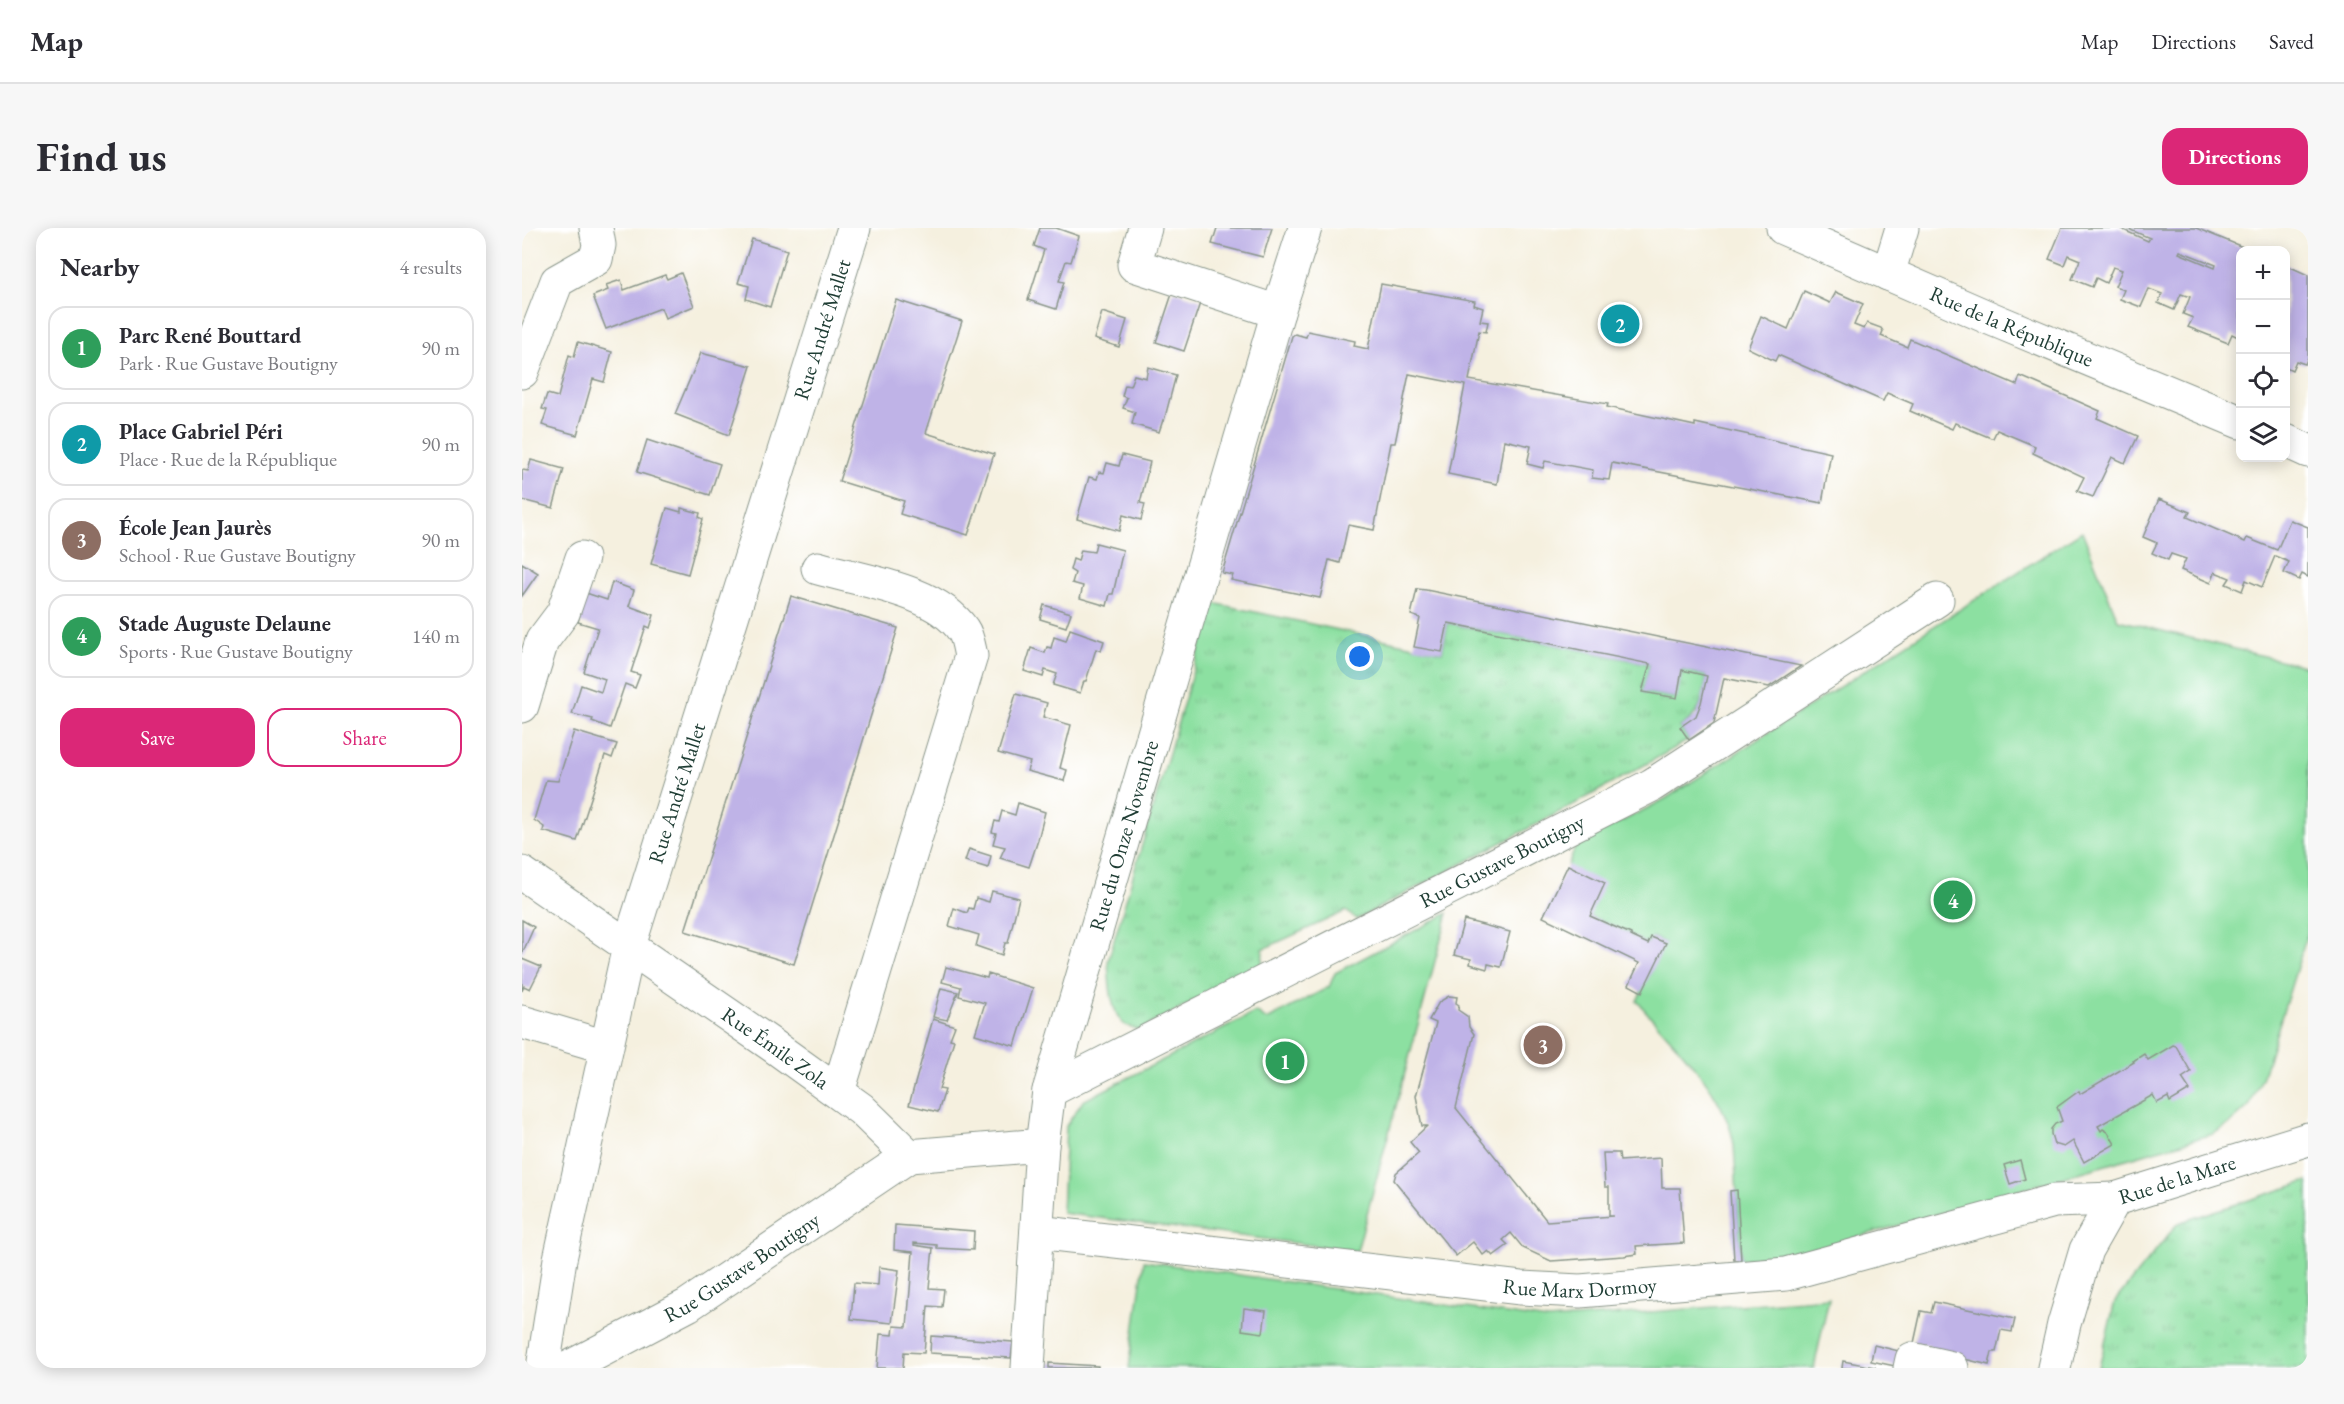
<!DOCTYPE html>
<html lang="en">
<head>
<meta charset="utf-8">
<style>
  body { margin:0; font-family:"EB Garamond",serif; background:#f7f7f7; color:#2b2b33 }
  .controls { position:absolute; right:18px; top:18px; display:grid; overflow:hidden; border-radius:12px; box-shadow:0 3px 15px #0003 }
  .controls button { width:54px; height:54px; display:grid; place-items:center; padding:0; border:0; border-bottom:2px solid #e1e1e2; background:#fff; color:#2b2b33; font:30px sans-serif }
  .you { position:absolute; left:838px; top:429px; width:21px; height:21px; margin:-15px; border:4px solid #fff; border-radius:50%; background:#1a73e8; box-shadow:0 0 0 9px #1a73e833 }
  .badge { display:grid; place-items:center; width:39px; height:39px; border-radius:50%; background:#db2777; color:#fff; font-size:20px; font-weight:700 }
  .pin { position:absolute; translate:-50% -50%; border:3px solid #fff; box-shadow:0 2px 6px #0006 }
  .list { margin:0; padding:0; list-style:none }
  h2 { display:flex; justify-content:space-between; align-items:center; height:78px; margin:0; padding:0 24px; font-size:26px }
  h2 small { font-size:20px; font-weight:400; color:#7c7c81 }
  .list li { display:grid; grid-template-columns:39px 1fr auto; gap:18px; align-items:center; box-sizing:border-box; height:84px; margin:0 12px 12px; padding:0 12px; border:2px solid #e1e1e2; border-radius:18px }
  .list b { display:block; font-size:22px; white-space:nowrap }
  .list p { margin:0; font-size:20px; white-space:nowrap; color:#7c7c81 }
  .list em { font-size:20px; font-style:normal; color:#7c7c81 }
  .actions { display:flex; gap:12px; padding:18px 24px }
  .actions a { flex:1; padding:14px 0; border:2px solid #db2777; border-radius:18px; text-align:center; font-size:21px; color:#db2777 }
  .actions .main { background:#db2777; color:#fff }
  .icon { flex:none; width:33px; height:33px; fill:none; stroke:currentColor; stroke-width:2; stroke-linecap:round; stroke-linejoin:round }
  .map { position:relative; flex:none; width:1786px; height:1140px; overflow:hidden; border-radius:18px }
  header { display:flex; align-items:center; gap:36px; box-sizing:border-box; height:84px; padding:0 30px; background:#fff; border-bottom:2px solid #e1e1e2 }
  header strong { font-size:28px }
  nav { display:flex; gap:33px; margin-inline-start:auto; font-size:21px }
  .intro { display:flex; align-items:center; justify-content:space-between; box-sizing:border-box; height:144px; padding:0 36px }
  h1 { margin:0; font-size:42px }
  .button { padding:15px 27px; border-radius:18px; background:#db2777; color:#fff; font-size:21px; font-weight:700 }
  main { display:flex; gap:36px; padding:0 36px }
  aside { flex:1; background:#fff; border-radius:18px; box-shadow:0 3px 15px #0003 }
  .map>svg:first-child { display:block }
  .grass { fill:url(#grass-tufts); stroke:#568e6a; stroke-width:1.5 }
  .park { fill:#8ce0a1; stroke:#568e6a; stroke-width:1.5 }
  .building { fill:#bfb3e7; fill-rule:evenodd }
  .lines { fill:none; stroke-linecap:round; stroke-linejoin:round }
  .minor-casing { stroke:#8a968a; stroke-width:35 }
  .minor { stroke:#fff; stroke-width:33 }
  .labels { text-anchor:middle; stroke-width:4.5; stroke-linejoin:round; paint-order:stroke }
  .street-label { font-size:21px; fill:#1f3d34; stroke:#fff }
</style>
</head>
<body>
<header>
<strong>Map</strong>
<nav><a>Map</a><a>Directions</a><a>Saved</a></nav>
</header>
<div class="intro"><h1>Find us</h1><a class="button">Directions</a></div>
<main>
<aside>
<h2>Nearby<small>4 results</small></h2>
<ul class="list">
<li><span class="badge" style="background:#2e9e5b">1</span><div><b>Parc René Bouttard</b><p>Park · Rue Gustave Boutigny</p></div><em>90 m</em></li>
<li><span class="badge" style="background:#0f9aa8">2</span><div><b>Place Gabriel Péri</b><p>Place · Rue de la République</p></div><em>90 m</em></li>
<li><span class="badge" style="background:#8d6e63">3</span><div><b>École Jean Jaurès</b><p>School · Rue Gustave Boutigny</p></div><em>90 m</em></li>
<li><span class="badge" style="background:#2e9e5b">4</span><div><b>Stade Auguste Delaune</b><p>Sports · Rue Gustave Boutigny</p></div><em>140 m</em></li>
</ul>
<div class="actions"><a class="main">Save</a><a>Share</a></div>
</aside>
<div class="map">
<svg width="1786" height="1140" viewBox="0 0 1786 1140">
  <defs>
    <pattern id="grass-tufts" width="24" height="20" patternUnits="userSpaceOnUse" patternTransform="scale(1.5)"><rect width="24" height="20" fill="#8ce0a1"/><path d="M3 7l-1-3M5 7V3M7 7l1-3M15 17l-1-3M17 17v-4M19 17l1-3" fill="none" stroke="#78c18b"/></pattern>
  </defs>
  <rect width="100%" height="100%" fill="#fff"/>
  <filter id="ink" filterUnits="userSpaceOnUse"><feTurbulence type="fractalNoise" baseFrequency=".0167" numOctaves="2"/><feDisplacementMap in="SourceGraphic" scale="12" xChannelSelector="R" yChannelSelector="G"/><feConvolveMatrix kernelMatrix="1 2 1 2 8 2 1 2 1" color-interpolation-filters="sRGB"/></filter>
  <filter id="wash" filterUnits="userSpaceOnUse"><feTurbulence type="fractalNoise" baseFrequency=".008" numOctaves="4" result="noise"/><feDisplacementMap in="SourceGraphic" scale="24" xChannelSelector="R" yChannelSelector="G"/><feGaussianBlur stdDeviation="1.35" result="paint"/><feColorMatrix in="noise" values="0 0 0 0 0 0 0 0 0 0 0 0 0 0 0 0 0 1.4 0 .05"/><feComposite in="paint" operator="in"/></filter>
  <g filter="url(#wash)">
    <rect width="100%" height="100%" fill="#f5f0df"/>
    <!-- grass -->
    <g class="grass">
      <path d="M691 375 920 424 926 395 1128 436 1121 464 1154 470 1160 442 1185 448C1180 474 1181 483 1158 499L1167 512 1060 572 835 691 824 683 741 721 740 739 617 802C613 800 606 799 603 797 588 786 587 750 586 733Z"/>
      <path d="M1786 953V1140H1577L1593 1073 1656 995Z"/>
    </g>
    <!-- park -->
    <g class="park">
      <path d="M1560 303 1596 392 1786 439V704L1741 848 1727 878 1706 897 1691 906 1301 1019 1219 1032 1212 917C1203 861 1150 815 1115 773L1143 715 1130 709 1126 716 1109 708V706L1068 688 1046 637 1054 617 1143 571Z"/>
      <path d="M926 685 835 1023 540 985 544 898 561 873 734 784 745 792 807 759 813 745Z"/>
      <path d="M622 1033 1026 1092 1307 1070 1292 1140H607Z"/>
    </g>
    <g id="blocks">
      <!-- building -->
      <g class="building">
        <path d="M518 0H534L557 8 549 34 544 33 537 53 542 54 534 81 506 72 522 22 512 18Z"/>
        <path d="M695 0H750L741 29 690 16Z"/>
        <path d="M1540 0H1597L1626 13 1628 10 1604 0H1674L1728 22H1718V110L1710 106 1706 115 1666 99 1671 90 1661 86 1668 69 1659 66 1652 82 1636 75 1640 66 1627 61 1619 79 1598 71 1602 62 1593 58 1600 42 1591 39 1584 55 1574 50 1570 59 1550 51 1558 32 1546 27 1542 37 1527 31ZM1658 23 1694 37 1693 40 1657 25Z"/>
        <path d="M230 11 265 22 248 79 224 71 227 58 216 55Z"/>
        <path d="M1764 37 1786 47V129L1783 136 1774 133 1770 142 1764 139Z"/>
        <path d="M159 45 172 78 143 90 139 80 84 101 71 68 86 62 84 57 99 52 102 62 143 47 145 51Z"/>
        <path d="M859 56 953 73 952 77 961 80 958 93 966 94 964 104 957 103 947 152 1086 176 1085 179 1173 198V195L1309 225 1300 275 1090 235 1087 252 1070 250 1071 242 1023 233 1021 240 1005 236 1009 218 982 212 975 256 926 246 943 157 887 146 873 215H869L852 302 826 297 818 335 807 332 798 370 709 352 711 347 700 345 770 108 773 106 784 109 786 103 833 113 832 118 846 121Z"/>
        <path d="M651 63 679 72 662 123 634 114Z"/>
        <path d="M1282 63 1308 75 1314 64 1341 76 1332 97 1342 101 1345 95 1359 100 1361 103 1359 108 1385 119 1388 111 1495 157 1498 148 1578 183 1575 190 1616 208 1603 235 1590 229 1571 269 1555 263 1562 249 1511 225 1513 218 1475 202 1471 210H1469L1433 195 1430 201 1388 183 1391 176 1365 165 1361 173 1256 127 1253 133 1226 120 1239 88 1266 101Z"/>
        <path d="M374 72 440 93 404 205 472 226 446 307 378 286 382 273 317 253Z"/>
        <path d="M580 84 605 92 597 119 572 111Z"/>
        <path d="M56 114 90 124 82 154 71 151 55 207 20 197 25 182 20 181 25 166 36 169 47 127 52 129Z"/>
        <path d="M179 125 229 138 207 207 153 186Z"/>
        <path d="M626 139 654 147 642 193 641 192 637 204 610 196 613 184 601 180 605 170 600 168 603 157 608 158 612 147 624 150Z"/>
        <path d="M125 212 198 236 188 267 115 244Z"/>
        <path d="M600 227 628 234 618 275 623 276 619 292 601 287 597 303 555 291 567 249 575 251 577 244 582 245 585 235 597 238Z"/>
        <path d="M9 232 42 241 31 280 0 272V242L6 243Z"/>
        <path d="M1637 271 1668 284 1665 289 1723 314 1725 310 1755 322 1768 292 1786 299V349L1780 346 1777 352 1762 345 1767 334 1753 328 1740 359 1724 352 1720 363 1704 356 1708 350 1693 344 1689 355 1659 342 1664 331 1649 326 1646 332 1630 325 1635 315 1621 309Z"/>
        <path d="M145 280 159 284V280L178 285 177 289 181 291 166 346 129 336Z"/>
        <path d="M574 315 601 322 591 366H588L585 378 558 370 561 358 550 355 553 345 548 342 551 331 556 333 559 322 572 324Z"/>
        <path d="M0 335 16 345 0 368Z"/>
        <path d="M90 354 112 362 107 378 132 387 128 400 124 398 109 444 118 447 113 460 103 456 88 500 70 493 71 491 50 486 59 457 79 464 83 451 62 444 76 400 56 394 64 365 85 372Z"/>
        <path d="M895 361 904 362 1279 438 1247 459 1202 450 1192 495 1167 512 1158 499 1174 488 1179 475 1185 448 1160 442 1155 470 1120 464 1128 436 926 395 920 424 892 419 898 390 889 387Z"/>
        <path d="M269 368 376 400 272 736 163 703Z"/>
        <path d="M522 377 549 385 544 399 518 391Z"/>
        <path d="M548 401 582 413 579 423 574 421 564 453H562L558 465 531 457 535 446 523 442 521 449 502 443 509 420 523 425 525 419 529 420 532 409 544 413Z"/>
        <path d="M494 466 525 475 521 489 549 497 538 540 545 542 542 553 505 543 508 534 476 525Z"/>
        <path d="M52 503 95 516 90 530 83 527 55 613 21 603 22 599 12 592 24 552 36 553Z"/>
        <path d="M496 575 523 584 516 612 507 639 478 630 483 619 471 616 474 605 470 604 473 593 477 594 480 583 493 587Z"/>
        <path d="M447 621 469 628 466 640 443 633Z"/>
        <path d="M1046 637 1083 655 1068 688 1109 706V708L1126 716 1129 709 1144 715 1120 764 1107 757 1117 735 1021 689Z"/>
        <path d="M470 663 497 670 486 715H483L480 727 454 718 457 707 427 698 432 680 445 685 447 680 451 681 454 670 467 674Z"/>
        <path d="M0 692 12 699 0 726Z"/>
        <path d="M942 692 988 704 979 739 966 736 965 741 948 736 949 731 932 727Z"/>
        <path d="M0 731 19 739 8 761 2 758 0 763Z"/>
        <path d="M424 739 465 750 466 746 511 760 493 818 453 806 463 775 437 768 439 759 420 754Z"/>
        <path d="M419 760 436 764 425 792 411 789Z"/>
        <path d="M927 768 935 769 934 775 937 777 936 782 946 789 947 799 952 806 934 880 1025 993 1091 988H1087V959H1083L1081 925H1097L1098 933 1139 930 1140 960H1158L1162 1015 1114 1018 1115 1026 1102 1028 1029 1033 1001 1020 989 1005 981 1012 986 1017 971 1028 966 1023 961 1027 951 1014 934 1028 872 952 874 945 897 925 888 914 905 898H900L894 868 914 795 907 792 917 774Z"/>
        <path d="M411 791 433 798 428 811 432 812 417 861 423 862 416 884 387 877Z"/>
        <path d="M1651 817 1654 818 1669 844 1660 850 1668 862 1648 874 1646 869 1635 875 1631 867 1576 898 1579 903 1581 901 1586 904 1593 916 1562 934 1551 913 1542 919 1532 916 1529 906V901L1533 896 1540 893 1535 879 1557 863 1558 866 1612 834 1611 833 1622 826 1626 832Z"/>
        <path d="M1498 932 1503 951 1488 956 1482 937Z"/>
        <path d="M1215 962 1219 1032H1212L1208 963Z"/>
        <path d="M373 997 452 1003 451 1022 415 1020V1017L392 1015V1017L411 1020 407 1060 422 1061 420 1079 406 1078 402 1125 382 1124 381 1140H355L358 1106 371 1107 372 1098 385 1099 391 1024 372 1022Z"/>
        <path d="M357 1039 377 1042 370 1095 329 1091 332 1055 356 1057Z"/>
        <path d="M1412 1074 1493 1091 1490 1104 1479 1102 1474 1124H1470L1467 1137 1406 1122 1408 1118 1392 1115 1399 1083 1409 1085Z"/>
        <path d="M722 1080 744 1083 741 1105 720 1102Z"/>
        <path d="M409 1108 491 1114 489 1130 408 1125Z"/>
        <path d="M1352 1117 1381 1124 1378 1139 1349 1133Z"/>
        <path d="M1321 1133 1353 1139V1140H1320Z"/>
        <path d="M527 1135 576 1138V1140H527Z"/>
      </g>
    </g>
  </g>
  <g filter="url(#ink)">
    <use href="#blocks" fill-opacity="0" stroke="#8a968a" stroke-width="1.5"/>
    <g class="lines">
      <!-- minor casing -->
      <g class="minor-casing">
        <g id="minor">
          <path d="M623 0 612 37 756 84"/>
          <path id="s1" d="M1261 0 1470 91 1718 194"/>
          <path d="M1366 46 1380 0"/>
          <path d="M0 144 35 53 74 31 77 17 74 0"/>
          <path d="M1764 213 1786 223"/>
          <path d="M296 340C341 353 414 362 441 402 446 409 447 420 449 428L316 864"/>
          <path d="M0 478 20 413 41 385 60 330"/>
          <path id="s2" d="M0 645 250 817 339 881 387 928 520 917"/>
          <path d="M0 794 84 819"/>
          <path id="s3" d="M527 863 1130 557 1415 372"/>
          <path id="s4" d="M515 1004 999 1060 1058 1063 1264 1046 1532 973 1593 971"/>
          <path id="s5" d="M21 1140 38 1031 107 718 332 0"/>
          <path id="s6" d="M46 1140 166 1077 387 928"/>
          <path id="s7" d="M506 1140 520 917 527 863 756 84 783 0"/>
          <path d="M1388 1140 1390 1131 1430 1140"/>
          <path id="s8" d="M1532 1140 1542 1096 1564 1022 1593 971 1786 911"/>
        </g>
      </g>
      <!-- minor -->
      <use href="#minor" class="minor"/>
    </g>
  </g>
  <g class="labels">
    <!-- street labels -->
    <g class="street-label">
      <text dy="7" stroke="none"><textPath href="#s1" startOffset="249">Rue de la République</textPath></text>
      <text dy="7" stroke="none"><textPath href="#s5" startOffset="1077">Rue André Mallet</textPath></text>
      <text dy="7" stroke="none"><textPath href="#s5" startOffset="591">Rue André Mallet</textPath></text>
      <text dy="7" stroke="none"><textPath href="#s7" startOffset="544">Rue du Onze Novembre</textPath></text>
      <text dy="7" stroke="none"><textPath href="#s3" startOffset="508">Rue Gustave Boutigny</textPath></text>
      <text dy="7" stroke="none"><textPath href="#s2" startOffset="308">Rue Émile Zola</textPath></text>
      <text dy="7" stroke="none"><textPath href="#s8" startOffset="246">Rue de la Mare</textPath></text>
      <text dy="7" stroke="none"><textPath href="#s6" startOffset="201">Rue Gustave Boutigny</textPath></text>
      <text dy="7" stroke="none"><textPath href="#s4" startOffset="546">Rue Marx Dormoy</textPath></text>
    </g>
  </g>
</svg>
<div class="controls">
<button>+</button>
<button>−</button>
<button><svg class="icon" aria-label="locate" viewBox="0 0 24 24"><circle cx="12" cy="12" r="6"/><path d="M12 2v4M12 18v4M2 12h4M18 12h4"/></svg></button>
<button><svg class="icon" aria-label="layers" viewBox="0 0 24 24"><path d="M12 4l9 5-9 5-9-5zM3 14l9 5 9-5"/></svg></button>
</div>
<div class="you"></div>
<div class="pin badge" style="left:763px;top:833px;background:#2e9e5b">1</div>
<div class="pin badge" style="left:1098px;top:96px;background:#0f9aa8">2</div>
<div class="pin badge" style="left:1021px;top:817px;background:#8d6e63">3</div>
<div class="pin badge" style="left:1431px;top:672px;background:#2e9e5b">4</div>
</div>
</main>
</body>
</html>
